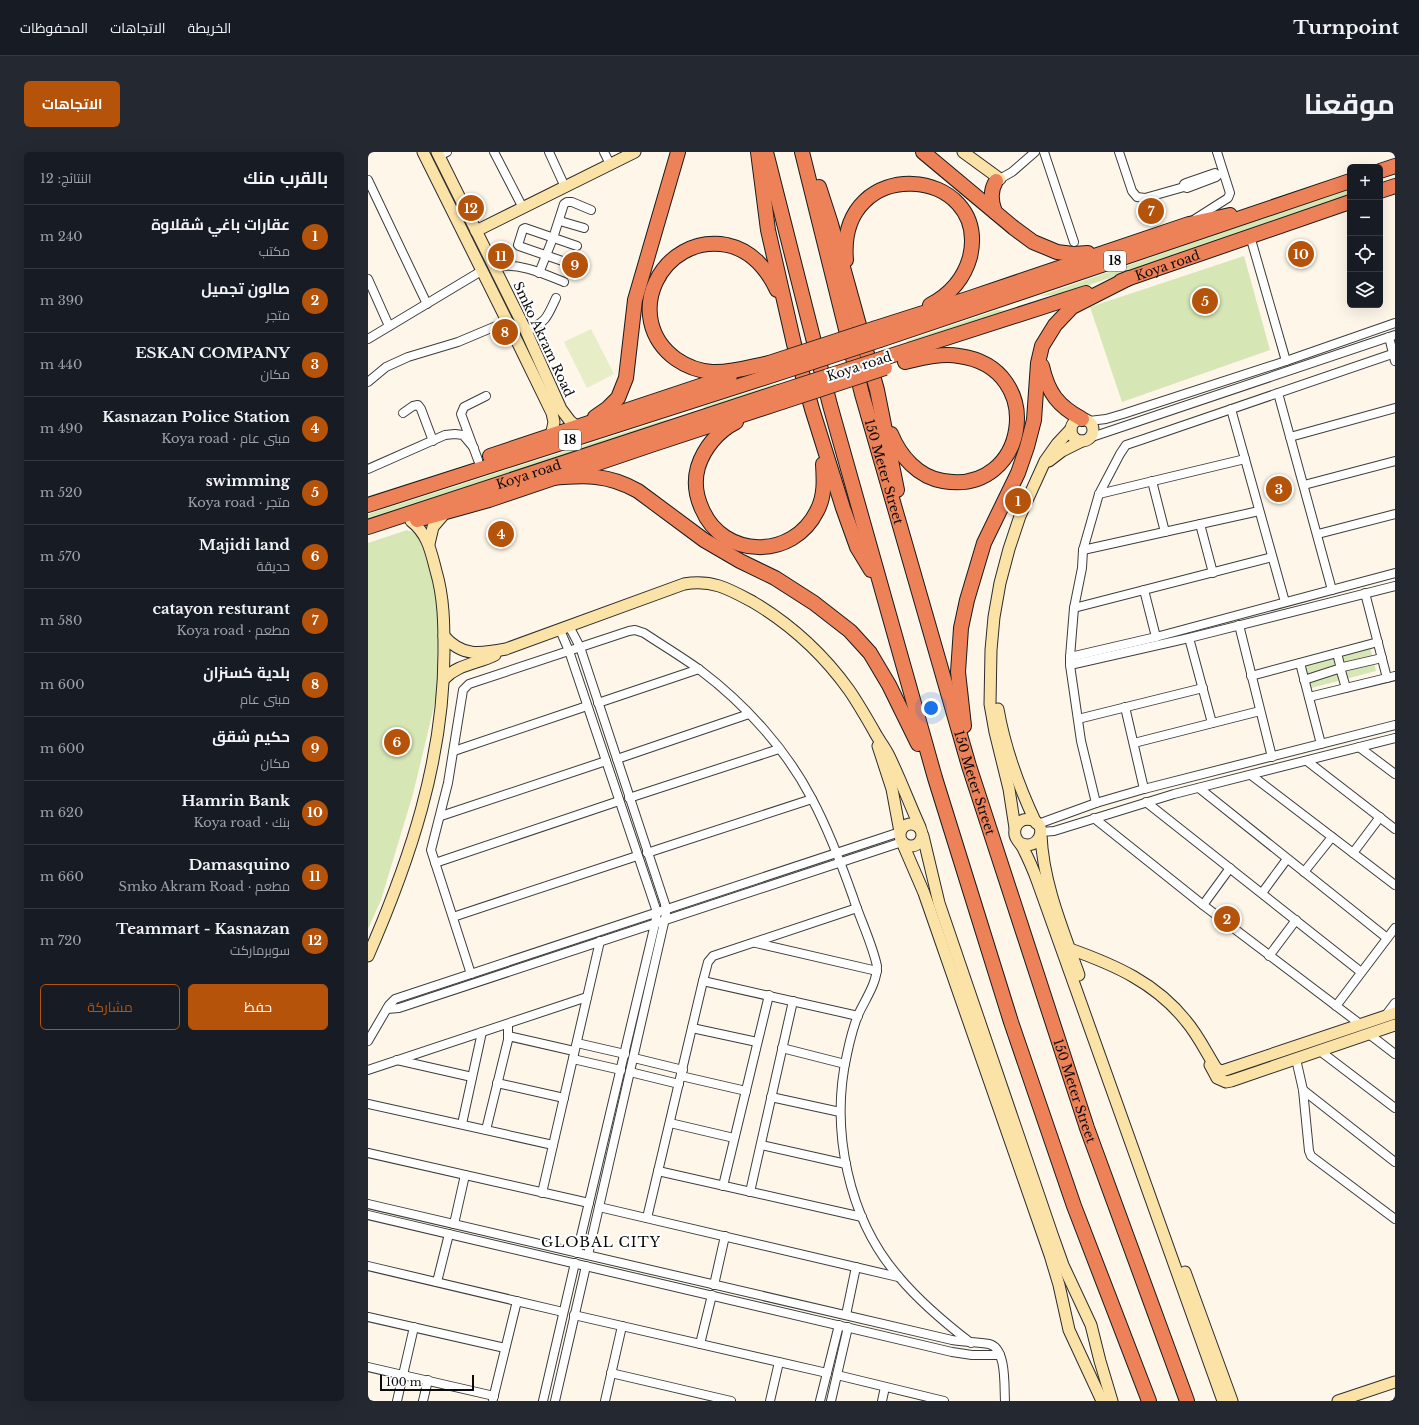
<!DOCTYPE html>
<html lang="ar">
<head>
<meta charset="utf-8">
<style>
  body { margin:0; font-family:"Libre Baskerville",Cairo,serif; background:#242831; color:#f1f3f6; direction:rtl }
  .controls { position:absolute; right:12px; top:12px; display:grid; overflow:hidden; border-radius:6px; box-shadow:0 4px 16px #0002 }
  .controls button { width:36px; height:36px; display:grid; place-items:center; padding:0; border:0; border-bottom:1px solid #363941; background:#171b24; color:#f1f3f6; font:20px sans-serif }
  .scale { position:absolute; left:12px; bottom:10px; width:94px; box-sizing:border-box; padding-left:4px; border:2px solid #0a0a0a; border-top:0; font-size:11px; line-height:14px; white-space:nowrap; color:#0a0a0a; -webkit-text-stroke:3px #fff; paint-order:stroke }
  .you { position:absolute; left:563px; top:556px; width:14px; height:14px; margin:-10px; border:3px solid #fff; border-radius:50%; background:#1a73e8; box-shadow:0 0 0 6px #1a73e833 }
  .badge { display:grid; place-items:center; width:26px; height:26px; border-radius:50%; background:#b45309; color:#fff; font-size:13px; font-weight:700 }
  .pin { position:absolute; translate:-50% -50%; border:2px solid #fff; box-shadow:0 1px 4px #0006 }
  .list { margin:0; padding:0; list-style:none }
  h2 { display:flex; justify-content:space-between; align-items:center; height:52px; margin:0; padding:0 16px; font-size:17px }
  h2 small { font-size:13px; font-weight:400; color:#9ea1a6 }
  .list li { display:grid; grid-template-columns:26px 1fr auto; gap:12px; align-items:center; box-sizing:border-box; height:64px; padding:0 16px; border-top:1px solid #363941 }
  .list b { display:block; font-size:15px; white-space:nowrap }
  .list p { margin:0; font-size:13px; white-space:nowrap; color:#9ea1a6 }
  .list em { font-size:13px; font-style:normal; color:#9ea1a6 }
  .actions { display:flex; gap:8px; padding:12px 16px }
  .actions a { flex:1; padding:9px 0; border:1px solid #b45309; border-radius:6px; text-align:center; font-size:14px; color:#b45309 }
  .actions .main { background:#b45309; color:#fff }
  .icon { flex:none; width:22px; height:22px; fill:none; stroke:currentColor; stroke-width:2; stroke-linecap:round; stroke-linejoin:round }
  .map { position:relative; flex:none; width:1027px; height:1249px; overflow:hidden; direction:ltr; border-radius:6px }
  header { display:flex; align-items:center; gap:24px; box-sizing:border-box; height:56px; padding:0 20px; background:#171b24; border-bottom:1px solid #363941 }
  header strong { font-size:19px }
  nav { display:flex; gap:22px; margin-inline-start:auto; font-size:14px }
  .intro { display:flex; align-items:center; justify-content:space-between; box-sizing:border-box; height:96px; padding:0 24px }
  h1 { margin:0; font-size:28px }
  .button { padding:10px 18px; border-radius:6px; background:#b45309; color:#fff; font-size:14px; font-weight:700 }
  main { display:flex; gap:24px; padding:0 24px }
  aside { flex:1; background:#171b24; border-radius:6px; box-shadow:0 4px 16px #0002 }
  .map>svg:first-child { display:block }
  .green { fill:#d7e6b5 }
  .pitch { fill:#e7edc7 }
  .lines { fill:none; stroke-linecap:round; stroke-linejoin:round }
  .street-casing { stroke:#3d3d3d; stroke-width:10 }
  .secondary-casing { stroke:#2c2c2c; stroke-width:13 }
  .highway-casing { stroke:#1b1b1b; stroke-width:16 }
  .street { stroke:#fff; stroke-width:8 }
  .secondary { stroke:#fbe2a7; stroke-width:11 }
  .highway { stroke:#ed8158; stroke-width:14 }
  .highway-bridge-casing { stroke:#1b1b1b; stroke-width:16; stroke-linecap:butt }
  .highway-bridge { stroke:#ed8158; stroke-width:14 }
  .labels { text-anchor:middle; stroke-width:4; stroke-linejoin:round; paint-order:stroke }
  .shield { fill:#fff; stroke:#545454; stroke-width:1 }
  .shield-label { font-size:12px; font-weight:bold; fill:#0a0a0a }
  .street-label { font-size:13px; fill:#0a0a0a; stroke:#fff }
  .neighbourhood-label { font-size:14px; letter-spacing:1px; fill:#0a0a0a; stroke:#fff }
</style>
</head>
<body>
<header>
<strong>Turnpoint</strong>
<nav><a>الخريطة</a><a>الاتجاهات</a><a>المحفوظات</a></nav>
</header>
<div class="intro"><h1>موقعنا</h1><a class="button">الاتجاهات</a></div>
<main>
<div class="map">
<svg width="1027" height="1249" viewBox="0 0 1027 1249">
  <rect width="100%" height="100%" fill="#fef6e9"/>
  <!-- green -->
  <g class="green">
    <path d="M982 36V43L695 142 672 144Z"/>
    <path d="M876 104 902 198 754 250 722 155Z"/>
    <path d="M629 158 644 159 540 194 539 189Z"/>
    <path d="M407 232 409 236 331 261 337 254Z"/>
    <path d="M305 265 284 276 0 369V362Z"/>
    <path d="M39 378 53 383 69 439 70 538 45 642 13 748 0 777V391Z"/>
    <path d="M1002 495 1008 519 943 536 936 513Z"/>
  </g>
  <!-- pitch -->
  <path class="pitch" d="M223 177 246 222 219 236 196 190Z"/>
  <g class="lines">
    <!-- street casing -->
    <g class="street-casing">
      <g id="street">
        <path d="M126 0 155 56"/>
        <path d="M181 0 197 35"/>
        <path d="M236 0 242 12"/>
        <path d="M676 0 706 90"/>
        <path d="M751 0 764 39 769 45 777 46 816 35"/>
        <path d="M71 4 79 0"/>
        <path d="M847 21 850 23 848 25 819 36 816 35V32L818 31Z"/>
        <path d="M0 28 59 152"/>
        <path d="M628 29 644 20 667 0"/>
        <path d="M827 67 860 46 862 41 849 0"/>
        <path d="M192 69 216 76"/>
        <path d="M882 84 918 209"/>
        <path d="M206 113 151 94 150 93 155 77 157 76 209 94"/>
        <path d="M126 115C150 110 174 121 196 130"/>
        <path d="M171 121 185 86 196 52 199 50H204L223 58"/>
        <path d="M0 127 21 174"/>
        <path d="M158 179C178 170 179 166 188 146"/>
        <path d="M1021 185 1027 209"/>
        <path d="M0 187 115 118"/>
        <path d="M0 230 18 215 40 205 90 190 140 169"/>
        <path d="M910 241 964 438"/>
        <path d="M863 257 917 450"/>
        <path d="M35 261 45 254 50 253 53 257 65 289"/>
        <path d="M721 269 738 267 755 262 918 209 1027 171"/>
        <path d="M922 285 1027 256"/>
        <path d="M721 286 1027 183"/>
        <path d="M110 308 93 262 96 255 118 244"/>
        <path d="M0 317 77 283 87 282 95 283 106 296"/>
        <path d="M784 329 797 380"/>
        <path d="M936 333 1027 309"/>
        <path d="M731 342 877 307"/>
        <path d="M832 372 845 421"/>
        <path d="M950 382 1027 362"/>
        <path d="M715 398 891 359"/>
        <path d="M776 438 788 485"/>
        <path d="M997 441 1019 526"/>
        <path d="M706 456 904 405"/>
        <path d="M871 473 904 605"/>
        <path d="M201 474 212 495 297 752 298 762 220 1103"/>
        <path d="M192 478 201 499 289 760 287 772 209 1101"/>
        <path d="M821 486 844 571"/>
        <path d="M969 501 972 513"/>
        <path d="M702 505 788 485 1027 421"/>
        <path d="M932 511 953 592"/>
        <path d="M702 513 821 486 1027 434"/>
        <path d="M975 515 1014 506"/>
        <path d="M973 519 978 536"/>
        <path d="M883 524 1010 490"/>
        <path d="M936 528 970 517"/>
        <path d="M941 545 1027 524"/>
        <path d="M230 551 331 517"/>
        <path d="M757 555 776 637"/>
        <path d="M710 567 835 536"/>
        <path d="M766 591 892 559"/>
        <path d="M991 595 1027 622"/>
        <path d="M86 599 219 554"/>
        <path d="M249 607 381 562"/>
        <path d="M939 609 1027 677"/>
        <path d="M883 623 1027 733"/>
        <path d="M831 636 1019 786"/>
        <path d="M261 646 411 597"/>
        <path d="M778 650 993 820"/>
        <path d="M728 651 713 589 702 513V505L706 456 714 416 715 398 731 342 752 302 758 293 773 288 1027 201"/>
        <path d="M73 664 238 609"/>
        <path d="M726 666 835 753 992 872"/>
        <path d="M670 672 728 651 776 637 1027 573"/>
        <path d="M673 680 686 679 806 642 1027 586"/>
        <path d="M279 701 444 647"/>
        <path d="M985 701 1012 665"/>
        <path d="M67 711 251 649"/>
        <path d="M936 720 964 685"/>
        <path d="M894 741 919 707"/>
        <path d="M835 753 862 716"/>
        <path d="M85 765 269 704"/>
        <path d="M388 791 509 819"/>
        <path d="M901 804 928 768"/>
        <path d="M103 822 63 698 80 631 95 538 101 532 261 479 267 478 276 481C294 493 314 505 332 518 377 552 418 597 444 647 461 679 473 711 485 745 492 767 504 791 509 814 509 831 498 846 491 861 485 874 482 888 479 902 462 977 480 1067 531 1125 552 1150 577 1171 603 1191"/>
        <path d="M335 829 490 864"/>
        <path d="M968 854 1027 776"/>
        <path d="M19 857 31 856 534 690"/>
        <path d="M1018 863 1027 851"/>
        <path d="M324 876 389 890"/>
        <path d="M1001 882 1027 902"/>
        <path d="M140 884 206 899"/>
        <path d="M0 889 21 853 27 847 532 680"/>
        <path d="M209 891 257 902"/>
        <path d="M414 896 477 912"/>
        <path d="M952 899 1027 956"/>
        <path d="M266 906 315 918"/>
        <path d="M205 907 253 918"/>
        <path d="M928 907 935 938 941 999 943 1004 1027 1067"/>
        <path d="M29 908 104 925"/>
        <path d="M0 918 219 845"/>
        <path d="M262 920 311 932"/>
        <path d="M313 924 378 939"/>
        <path d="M129 931 196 946"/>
        <path d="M935 938 1027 1010"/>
        <path d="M403 945 472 960"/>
        <path d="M0 952 185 993"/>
        <path d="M302 971 366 986"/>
        <path d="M94 972 114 880"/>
        <path d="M118 978 140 888V872"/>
        <path d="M393 993 478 1012"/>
        <path d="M0 1001 221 1051"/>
        <path d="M290 1019 494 1065"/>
        <path d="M355 1034 401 843"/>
        <path d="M382 1040 425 849"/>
        <path d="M174 1041 232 789"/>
        <path d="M0 1052 584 1188C596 1190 609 1190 621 1192 639 1196 636 1235 637 1249"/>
        <path d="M231 1055 530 1125"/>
        <path d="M0 1063 584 1200 604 1203H632"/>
        <path d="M279 1066 335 829 340 810 345 804 489 756"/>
        <path d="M86 1072 97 1023"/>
        <path d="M0 1114 195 1160"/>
        <path d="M69 1130 81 1082"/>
        <path d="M346 1133 357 1084"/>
        <path d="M206 1163 459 1221"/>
        <path d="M478 1163 488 1115"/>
        <path d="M0 1165 137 1196"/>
        <path d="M332 1192 344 1143"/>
        <path d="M0 1215 126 1244"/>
        <path d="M243 1221 363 1249"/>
        <path d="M469 1223 576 1249"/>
        <path d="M125 1247 149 1149"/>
        <path d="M29 1249 46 1175"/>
        <path d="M55 1249 60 1228"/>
        <path d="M175 1249 207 1111"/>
        <path d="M187 1249 218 1114"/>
        <path d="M237 1249 254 1174"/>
        <path d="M402 1249 411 1210"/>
        <path d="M452 1249 471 1173"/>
        <path d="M463 1249 480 1175"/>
        <path d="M514 1249 517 1235"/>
      </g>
    </g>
    <!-- secondary casing -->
    <g class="secondary-casing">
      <g id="secondary">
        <path d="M55 0 146 183 184 261 186 270 183 284"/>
        <path d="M69 0 158 179 193 257 202 269 209 275"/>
        <path d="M595 0 632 27"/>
        <path d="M108 79 267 0"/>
        <circle cx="714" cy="278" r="11"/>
        <path d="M681 309 694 299 714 289"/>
        <path d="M61 392 65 375 77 361"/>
        <path d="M76 484C94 505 112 502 138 497L316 432C344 427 361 437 385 450 422 472 455 502 481 538 490 551 498 565 506 579 510 587 516 594 520 602 532 626 541 651 552 675"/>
        <path d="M76 527C90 512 109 512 127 503"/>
        <path d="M630 557C637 597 651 635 668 671"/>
        <path d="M510 594 524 637 532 680"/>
        <circle cx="543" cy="683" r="11"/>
        <path d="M647 676 641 637 627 580 622 552 623 498 626 465 632 431 641 397 652 364 677 309 689 292 703 277"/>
        <path d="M673 683C675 731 695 778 711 823"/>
        <path d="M555 684 571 751 684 1082 695 1113 723 1173 732 1209 744 1249"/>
        <path d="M534 690 556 741 682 1103 691 1133 701 1178 734 1249"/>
        <path d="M652 691C670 700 681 675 665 668 661 667 656 667 653 669 648 672 646 678 647 683 648 688 653 692 655 696 660 706 665 717 669 728L855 1249"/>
        <path d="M702 797C747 813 788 831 818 869 830 883 838 900 848 916L851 918 854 919 1027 861"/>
        <path d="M0 804C42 708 76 607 76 500 76 473 76 446 68 419 63 400 60 382 43 369"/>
        <path d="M842 913 849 926 858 930 863 929 1027 873"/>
        <path d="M817 1120 864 1249"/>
        <path d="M970 1249 1027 1230"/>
      </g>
    </g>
    <!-- highway casing -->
    <g class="highway-casing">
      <g id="highway">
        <path d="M390 0 400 78 426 192 444 257 475 356 489 395 503 418"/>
        <path d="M398 0 462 253 567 626 643 870 706 1054 781 1249"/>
        <path id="s1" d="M434 0 494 242 601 614 719 976 819 1249"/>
        <path d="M555 0 646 76 665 90 689 100 705 102 720 101"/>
        <path d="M1012 19 1027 14"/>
        <path d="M451 35 463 72 509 238 529 338"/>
        <path d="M1012 39 1027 34"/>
        <path d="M627 60C623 50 622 39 628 29"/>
        <path d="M478 108C469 0 623 14 602 105 596 127 581 143 562 153"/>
        <path id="s2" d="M753 129 982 50"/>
        <path d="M508 176 602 146 821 72 862 63"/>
        <path d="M512 188 982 29"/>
        <path d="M516 206 718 141"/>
        <path d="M401 211C382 215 363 221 344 220 331 219 318 214 308 207 252 166 293 81 359 93 383 98 399 117 409 138"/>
        <path d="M674 214C680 241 690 254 714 267"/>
        <path d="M227 265 240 256 250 246 258 226 267 148 310 0"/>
        <path d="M368 270C350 279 336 296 330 315 326 329 328 344 334 357 355 407 425 408 449 359 457 344 456 328 455 312"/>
        <path d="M523 282C532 304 550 325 575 329 660 344 680 216 591 204 573 201 554 206 537 210"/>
        <path d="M122 304 362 224"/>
        <path d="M183 326C217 323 240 322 270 339L336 388 372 409 407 426 446 451 482 479 502 501 521 533 550 592"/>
        <path d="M0 353 405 223"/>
        <path d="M49 368 121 348 286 292 414 250"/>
        <path id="s3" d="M0 375 411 240"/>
        <path d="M596 574 590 520 593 476 599 448 616 391 650 321 659 295 666 268 670 211 674 194 687 173 704 155 761 126"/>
      </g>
    </g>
    <!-- street -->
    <use href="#street" class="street"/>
    <!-- secondary -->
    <use href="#secondary" class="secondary"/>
    <!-- highway -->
    <use href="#highway" class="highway"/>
    <!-- highway-bridge casing -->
    <g class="highway-bridge-casing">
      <g id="highway-bridge">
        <path d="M401 211 508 176"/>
        <path d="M405 223 512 188"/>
        <path d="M411 240 516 206"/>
        <path d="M414 250 517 216"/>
      </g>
    </g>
    <!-- highway-bridge -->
    <use href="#highway-bridge" class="highway-bridge"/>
  </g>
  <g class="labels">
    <!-- shield labels -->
    <g class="shield">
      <rect x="736" y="99" width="22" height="20" rx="3"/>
      <rect x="191" y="278" width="22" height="20" rx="3"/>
    </g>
    <g class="shield-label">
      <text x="747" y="113">18</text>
      <text x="202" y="292">18</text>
    </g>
    <!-- street labels -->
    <g class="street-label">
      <text dy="5" stroke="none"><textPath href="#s2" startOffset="49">Koya road</textPath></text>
      <text transform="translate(176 187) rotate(65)" y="5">Smko Akram Road</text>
      <text transform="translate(491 214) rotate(-18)" y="5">Koya road</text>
      <text dy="5" stroke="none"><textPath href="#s1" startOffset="330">150 Meter Street</textPath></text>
      <text dy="5" stroke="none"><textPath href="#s3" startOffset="169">Koya road</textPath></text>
      <text dy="5" stroke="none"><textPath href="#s1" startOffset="654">150 Meter Street</textPath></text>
      <text dy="5" stroke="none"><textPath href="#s1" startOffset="978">150 Meter Street</textPath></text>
    </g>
    <!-- neighbourhood labels -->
    <g class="neighbourhood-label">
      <text x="233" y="1095">GLOBAL CITY</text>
    </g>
  </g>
</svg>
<div class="controls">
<button>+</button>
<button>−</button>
<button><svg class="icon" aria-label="locate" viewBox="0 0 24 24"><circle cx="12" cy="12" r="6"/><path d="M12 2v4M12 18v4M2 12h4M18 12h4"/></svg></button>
<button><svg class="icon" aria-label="layers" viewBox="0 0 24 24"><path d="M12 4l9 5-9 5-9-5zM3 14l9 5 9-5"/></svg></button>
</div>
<div class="scale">100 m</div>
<div class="you"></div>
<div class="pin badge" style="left:650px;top:349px">1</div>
<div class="pin badge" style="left:859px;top:767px">2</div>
<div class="pin badge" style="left:911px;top:337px">3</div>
<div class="pin badge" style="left:133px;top:382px">4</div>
<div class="pin badge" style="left:837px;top:149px">5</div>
<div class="pin badge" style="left:29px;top:590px">6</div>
<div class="pin badge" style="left:783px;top:59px">7</div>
<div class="pin badge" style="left:137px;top:180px">8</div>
<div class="pin badge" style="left:207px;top:113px">9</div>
<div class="pin badge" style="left:933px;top:102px">10</div>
<div class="pin badge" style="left:133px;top:104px">11</div>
<div class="pin badge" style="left:103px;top:56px">12</div>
</div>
<aside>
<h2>بالقرب منك<small>النتائج: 12</small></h2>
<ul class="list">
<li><span class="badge">1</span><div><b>عقارات باغي شقلاوة</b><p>مكتب</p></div><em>240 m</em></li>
<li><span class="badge">2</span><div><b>صالون تجميل</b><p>متجر</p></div><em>390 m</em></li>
<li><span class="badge">3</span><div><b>ESKAN COMPANY</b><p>مكان</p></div><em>440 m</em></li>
<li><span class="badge">4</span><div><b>Kasnazan Police Station</b><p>مبنى عام · Koya road</p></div><em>490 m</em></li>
<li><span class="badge">5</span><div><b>swimming</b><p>متجر · Koya road</p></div><em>520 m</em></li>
<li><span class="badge">6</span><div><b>Majidi land</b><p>حديقة</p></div><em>570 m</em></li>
<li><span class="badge">7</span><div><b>catayon resturant</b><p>مطعم · Koya road</p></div><em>580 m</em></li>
<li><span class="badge">8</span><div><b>بلدية كسنزان</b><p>مبنى عام</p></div><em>600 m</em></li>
<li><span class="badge">9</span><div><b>حكيم شقق</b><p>مكان</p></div><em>600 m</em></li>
<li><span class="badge">10</span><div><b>Hamrin Bank</b><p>بنك · Koya road</p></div><em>620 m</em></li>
<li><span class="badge">11</span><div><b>Damasquino</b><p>مطعم · Smko Akram Road</p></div><em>660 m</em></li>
<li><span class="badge">12</span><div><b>Teammart - Kasnazan</b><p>سوبرماركت</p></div><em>720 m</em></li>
</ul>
<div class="actions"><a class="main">حفظ</a><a>مشاركة</a></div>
</aside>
</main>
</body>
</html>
